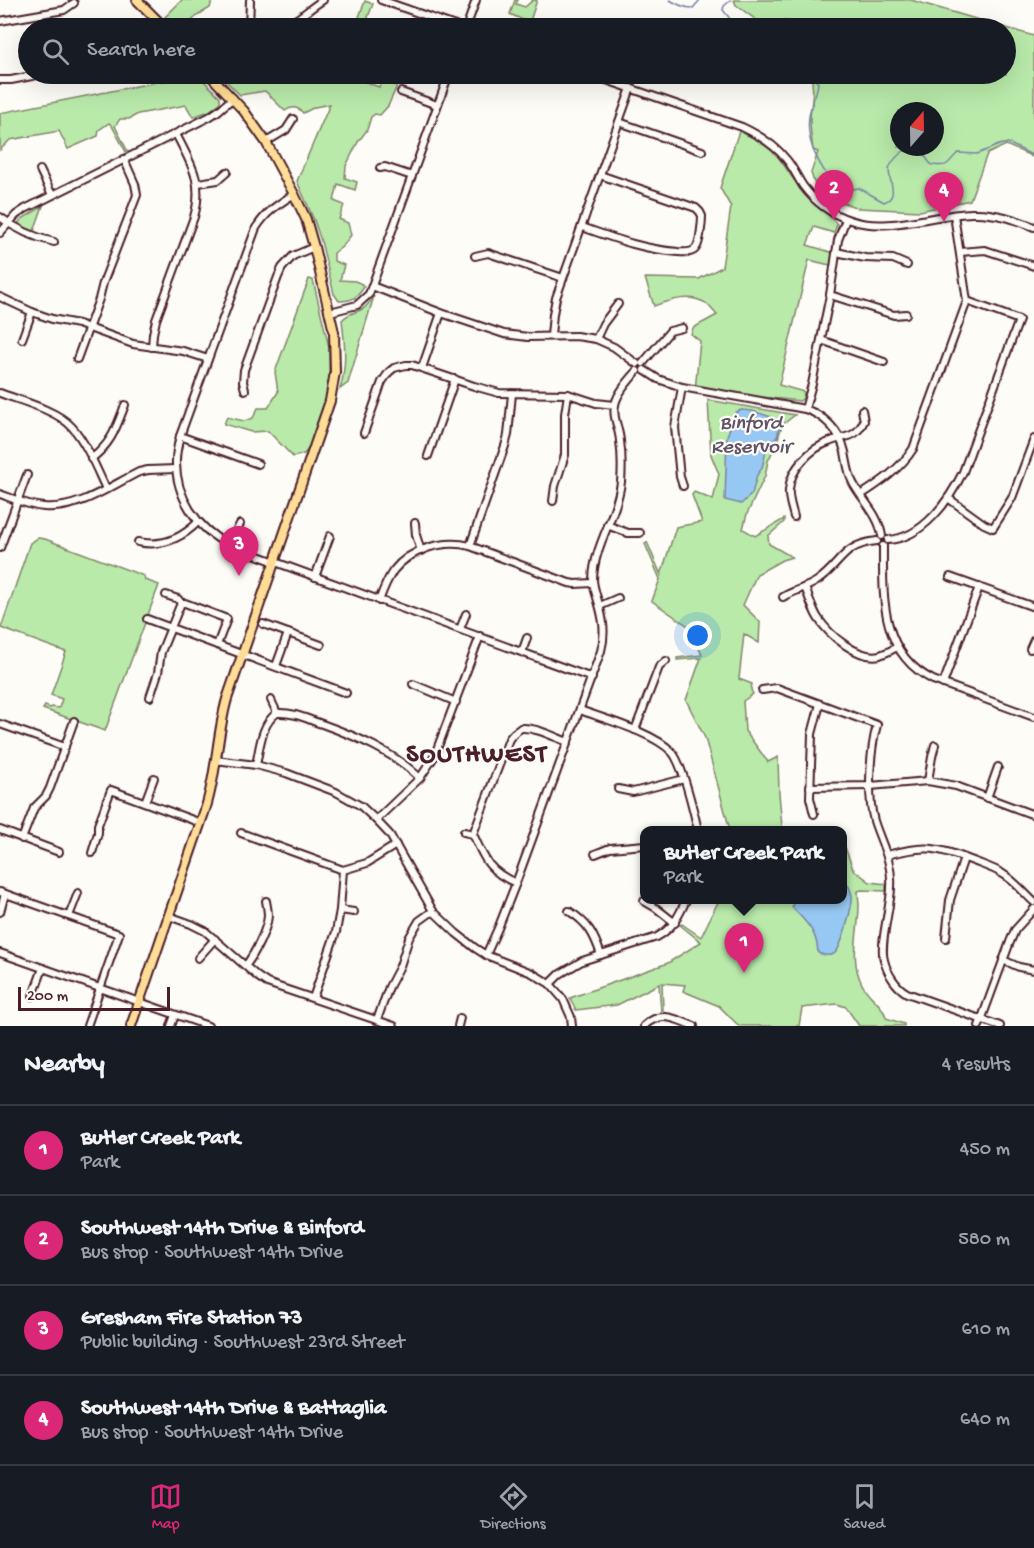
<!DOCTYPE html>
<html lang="en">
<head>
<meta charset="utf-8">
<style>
  body { margin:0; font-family:"Gochi Hand",sans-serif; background:#242831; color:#f1f3f6 }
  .compass { position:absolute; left:890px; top:102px; width:54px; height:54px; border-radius:50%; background:#171b24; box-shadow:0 6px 24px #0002; rotate:20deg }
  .scale { position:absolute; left:18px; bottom:15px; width:152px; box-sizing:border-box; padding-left:6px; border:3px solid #4a1f2b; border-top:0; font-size:16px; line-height:21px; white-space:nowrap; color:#4a1f2b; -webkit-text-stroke:4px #fdfcf7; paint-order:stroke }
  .you { position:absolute; left:698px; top:636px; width:21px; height:21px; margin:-15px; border:4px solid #fff; border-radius:50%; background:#1a73e8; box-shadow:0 0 0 9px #1a73e833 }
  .badge { display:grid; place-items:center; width:39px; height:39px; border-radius:50%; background:#db2777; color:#fff; font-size:20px; font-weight:700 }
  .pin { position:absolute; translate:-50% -50px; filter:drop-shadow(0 2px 3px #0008) }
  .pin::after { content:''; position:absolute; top:32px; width:21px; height:18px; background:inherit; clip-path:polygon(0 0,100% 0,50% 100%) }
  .popup { position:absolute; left:640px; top:826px; width:207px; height:78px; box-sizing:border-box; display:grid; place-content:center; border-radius:12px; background:#171b24; filter:drop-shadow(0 2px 4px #0005); font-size:20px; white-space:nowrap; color:#9ea1a6 }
  .popup b { font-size:22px; color:#f1f3f6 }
  .popup::after { content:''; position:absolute; left:50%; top:100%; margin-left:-12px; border:12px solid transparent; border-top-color:#171b24 }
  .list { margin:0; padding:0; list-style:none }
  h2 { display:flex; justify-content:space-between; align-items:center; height:78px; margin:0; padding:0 24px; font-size:26px }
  h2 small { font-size:20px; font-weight:400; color:#9ea1a6 }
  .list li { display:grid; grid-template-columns:39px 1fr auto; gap:18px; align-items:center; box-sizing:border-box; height:90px; padding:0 24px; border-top:2px solid #363941 }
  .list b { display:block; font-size:22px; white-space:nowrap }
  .list p { margin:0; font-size:20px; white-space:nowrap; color:#9ea1a6 }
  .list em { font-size:20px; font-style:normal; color:#9ea1a6 }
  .icon { flex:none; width:33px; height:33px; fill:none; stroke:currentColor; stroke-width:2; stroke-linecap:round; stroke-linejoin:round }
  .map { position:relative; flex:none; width:1034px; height:1026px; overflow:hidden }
  .search { position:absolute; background:#171b24; box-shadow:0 6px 24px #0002; left:18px; right:18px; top:18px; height:66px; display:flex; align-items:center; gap:15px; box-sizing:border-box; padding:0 21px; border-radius:33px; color:#9ea1a6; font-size:22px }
  .sheet { height:438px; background:#171b24 }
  nav { display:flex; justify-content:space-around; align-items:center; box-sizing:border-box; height:84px; border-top:2px solid #363941; background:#171b24; font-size:16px; color:#9ea1a6 }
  nav a { display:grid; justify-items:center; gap:3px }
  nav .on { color:#db2777 }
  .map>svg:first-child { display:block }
  .green { fill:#b9eaaa; stroke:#82846a; stroke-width:1.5; fill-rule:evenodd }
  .water { fill:#97c8f3; stroke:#7884a3; stroke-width:1.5 }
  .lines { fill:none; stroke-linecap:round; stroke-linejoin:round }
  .stream { stroke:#7884a3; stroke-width:1.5 }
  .minor-casing { stroke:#4a1f2b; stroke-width:10 }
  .major-casing { stroke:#4a1f2b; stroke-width:12 }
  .minor { stroke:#fdfcf7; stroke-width:6 }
  .major { stroke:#ffdd96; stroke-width:8 }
  .labels { text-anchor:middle; stroke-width:4.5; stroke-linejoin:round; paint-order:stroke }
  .water-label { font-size:21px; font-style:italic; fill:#615267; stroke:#fdfcf7 }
  .district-label { font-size:26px; font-weight:bold; letter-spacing:1.5px; fill:#4a1f2b; stroke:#fdfcf7 }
</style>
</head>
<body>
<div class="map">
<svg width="1034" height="1026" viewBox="0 0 1034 1026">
  <rect width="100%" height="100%" fill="#fdfcf7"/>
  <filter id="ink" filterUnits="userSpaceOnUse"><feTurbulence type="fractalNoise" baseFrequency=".0167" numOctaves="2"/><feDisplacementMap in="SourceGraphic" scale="12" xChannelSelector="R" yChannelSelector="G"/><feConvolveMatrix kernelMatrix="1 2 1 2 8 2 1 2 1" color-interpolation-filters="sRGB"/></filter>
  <g filter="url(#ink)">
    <!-- green -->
    <g class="green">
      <path d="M182 0H212L210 8 198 15 184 28H176L165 17Z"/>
      <path d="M515 0H518L516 4 525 7 533 0H537L530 21H525L510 14Z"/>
      <path d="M734 0H911L1034 36V158L1029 155 1006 145 987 154 970 200 920 211 858 208 818 194 811 173 818 152 813 150C812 141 810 131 810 121 810 105 816 90 810 74H1006V28H800L789 22H759L736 5ZM899 111H935V147H899Z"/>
      <path d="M365 1 373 4 364 28H355Z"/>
      <path d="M174 74H197L220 97V103L209 111 193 117 186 105 138 114 129 119H120L115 126 128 152H126L112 126 109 123 99 130 98 136 68 149 59 131 10 140 0 150V113L167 80Z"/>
      <path d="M219 74H347V75L379 87 384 74H394L390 84 397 86 388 106 380 115 375 114 371 117 367 130 358 142 346 166 345 178 357 182 355 190 338 184 334 201 344 205 339 219 348 223 351 235 343 246 334 253V261L344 265 340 280 355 281 362 284 364 287C357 298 352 301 339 301L334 294 321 241 314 220 297 181 330 104 315 107 303 113C298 107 292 106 285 111L265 91 240 95Z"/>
      <path d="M739 131 757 140 772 151 779 158 794 180 837 224 834 233 814 227 807 245 834 253V266L809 260 779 385 804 392 803 398 800 401 695 390 700 341 691 334 693 328 717 315C714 312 710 307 707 304 692 293 670 300 654 306L645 278 699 279 722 267 731 207 720 188Z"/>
      <path d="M43 206 34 231 19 225V222L22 219Z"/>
      <path d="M309 279 313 280 329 347V393L314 442 304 454 293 457 268 431 251 432 224 424 227 417 244 421 253 418 258 408H268L278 392 275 372Z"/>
      <path d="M374 296 348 383 340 389C347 365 345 345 342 320 348 313 356 313 364 308 368 305 371 300 374 296Z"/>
      <path d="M708 400 795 415 782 425 777 442 768 461 765 476 747 514 743 529 755 536 784 519V522L768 536 769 544 792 557 782 560 757 574 743 605 760 622 759 643 744 634 739 679 752 684 751 690 753 694 743 701 745 731 768 762 778 757 779 793 782 827 784 830H730L705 738 686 700 701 658 677 660V658L702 655 688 626 652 601 660 579 645 544 647 542 661 575 676 527 702 522 692 495 694 492 713 500 719 474 711 455Z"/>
      <path d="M38 538 45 539 144 576 145 580 159 585 105 731 43 709 45 706 50 708 52 707 59 708 62 699 51 695 66 652 1 628 30 543Z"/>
      <path d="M843 842 853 869 870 882 886 884V891L861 890 858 891C858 896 859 901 859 905 859 932 849 959 862 984 868 997 884 1005 886 1018L904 1024V1026H859L846 1007 837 1004 802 1008 799 1026H739L719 1006 683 991 685 985 662 983 663 1010 661 1011 659 984 617 1005 576 1010 570 998 668 963 701 942 680 925 682 924 701 937 719 900H843Z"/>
    </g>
    <!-- water -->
    <g class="water">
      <path d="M741 410 753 411 771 417 778 425 779 429 777 437 767 447 762 468 757 475 752 494 741 504 725 500 727 436 736 412Z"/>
      <path d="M843 878C847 883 851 889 852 896 853 905 842 945 836 952 831 958 823 955 818 953 817 930 806 923 792 907L794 900H843Z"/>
    </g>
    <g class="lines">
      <!-- stream -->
      <g class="stream">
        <path d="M670 0C678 5 684 8 693 8L700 0"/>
        <path d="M731 0 724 6 723 10 731 20 738 24 761 21H785L793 22 800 28"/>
        <path d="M811 74 818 83C817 93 813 101 810 111 803 141 820 167 838 190L842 191 859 188 884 202C900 197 888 180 889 168 895 157 909 140 923 153 926 157 928 162 932 165 952 167 945 164 958 153L977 154 999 145 1008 143 1034 156"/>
      </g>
      <!-- minor casing -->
      <g class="minor-casing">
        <g id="minor">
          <path d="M381 0 461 28"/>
          <path d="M0 21 64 10 74 3"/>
          <path d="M249 28 250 0"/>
          <path d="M271 28C298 24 302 13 323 0"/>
          <path d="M466 28 476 0"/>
          <path d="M589 74 742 127C759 135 774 144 786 159 793 167 797 177 803 186 815 202 831 214 850 220 888 233 933 214 972 213 994 212 1014 219 1034 227"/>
          <path d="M0 80H11L42 74"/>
          <path d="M401 92 437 105"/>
          <path d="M619 122 702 151"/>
          <path d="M266 142 286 130 293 119"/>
          <path d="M380 168 385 167 412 176"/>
          <path d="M40 170 52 195"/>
          <path d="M198 183 218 180 227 172"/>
          <path d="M294 194C277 205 267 211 256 228L180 436C178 444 176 452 176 460 175 496 197 529 229 545L592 678"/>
          <path d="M0 217C17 230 33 237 54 242"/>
          <path d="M582 227C616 239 642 249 678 252 684 252 692 254 696 248 700 243 702 223 702 216L700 212 696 208 600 175"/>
          <path d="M0 233 16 215 25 209 209 117 218 111 233 98"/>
          <path d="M836 252 865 258 893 259 907 265"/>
          <path d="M960 252 985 250 1034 266"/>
          <path d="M475 256 488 253 563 278"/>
          <path d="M372 286 441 313 504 334 528 337 576 336 596 339 614 347 637 364"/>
          <path d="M830 295 894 315 906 314"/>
          <path d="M0 297 32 312 52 319 78 324 133 344 183 351 208 359"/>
          <path d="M330 312 357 305 369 294 449 74"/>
          <path d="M551 336 553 314 556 298 631 88"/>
          <path d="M22 339 32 312"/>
          <path d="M596 339 603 324 618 304"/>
          <path d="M821 340 884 362"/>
          <path d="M152 347 153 334 156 320 194 217C204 181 191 164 176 134"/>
          <path d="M77 359 99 299 103 283 137 195 135 184 124 159"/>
          <path d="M643 363 670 331 682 328"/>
          <path d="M422 368 441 313"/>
          <path d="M644 370 658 379 682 387 805 409C825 416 840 431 845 452 847 462 848 473 853 483 863 501 879 515 882 536"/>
          <path d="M682 387 675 427 680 477 683 486"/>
          <path d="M245 390 243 382 244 370 278 277 282 268 293 256 314 247"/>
          <path d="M0 393C21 401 57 410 72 427 87 444 96 468 106 489"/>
          <path d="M805 409 812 384 830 295 838 240 846 219"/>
          <path d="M364 433 382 382 389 372 394 368 406 365H412L474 386 499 393 568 394 596 403 615 405"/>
          <path d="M180 436 258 464"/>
          <path d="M428 456 455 379"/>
          <path d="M91 459C112 443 116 428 125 405"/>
          <path d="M0 494C14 499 29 506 44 507 78 510 110 486 139 472L148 470 176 469"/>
          <path d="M861 495C881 482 900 469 913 449L967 301 954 215"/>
          <path d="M948 498 984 524 993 528 1012 498 1034 439"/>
          <path d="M553 501 555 486 565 455V414L568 394"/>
          <path d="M794 517C792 508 788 499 789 490 790 469 811 448 829 442 845 435 855 440 864 421L862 410"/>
          <path d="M415 523 416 535 421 551"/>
          <path d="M607 525 628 533H640"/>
          <path d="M888 540C923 538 949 501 963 472L1019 320 967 301"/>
          <path d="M138 542C162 547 181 539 198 522"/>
          <path d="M229 545 240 524"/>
          <path d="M470 546 505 446 508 435 512 394"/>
          <path d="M883 546C883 598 880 653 933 680L1034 717"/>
          <path d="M0 548 27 475"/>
          <path d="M315 577 330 536"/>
          <path d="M950 577 1034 607"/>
          <path d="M805 587C809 598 812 608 818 618 829 635 858 660 880 655 886 653 892 650 897 647"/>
          <path d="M166 595 178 599 181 603H185L227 619 217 645"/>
          <path d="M783 597C794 590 807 588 817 581 842 564 841 545 877 541"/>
          <path d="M379 601C383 590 387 580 393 571 410 549 444 539 470 546L569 583 575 584 593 583"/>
          <path d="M600 606 618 598"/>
          <path d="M147 619 346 693"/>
          <path d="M263 624 321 645"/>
          <path d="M460 629 466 614"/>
          <path d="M1030 649 1034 640"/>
          <path d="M522 652 527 638"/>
          <path d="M276 666 288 633"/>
          <path d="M413 684 456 702"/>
          <path d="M943 684 979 587"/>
          <path d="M762 690 777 688 877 725C870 750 867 796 874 821 881 843 893 863 891 887 891 906 879 945 884 960 887 973 896 987 907 993L1000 1026"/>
          <path d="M150 697 158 673 161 652 181 603"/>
          <path d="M271 700 277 713"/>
          <path d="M580 710C604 719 655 733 672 752 683 764 694 813 698 830"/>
          <path d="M277 713C294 712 307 719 322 724 358 737 393 752 420 778"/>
          <path d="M0 724 65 747"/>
          <path d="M521 728C536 727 554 737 568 742"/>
          <path d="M635 730 659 667 666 661"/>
          <path d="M215 760 256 765 286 773 336 792 361 806 376 820 390 835 433 911 456 933 475 948 486 955 532 973 550 984 563 999 571 1017 572 1026"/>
          <path d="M256 765C260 747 261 724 277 713"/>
          <path d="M928 781 932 757 935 745"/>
          <path d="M810 787 870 786 928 781 956 786 1034 815"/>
          <path d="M618 789 633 792 684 779"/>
          <path d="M987 798 998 767"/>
          <path d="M145 802 154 778"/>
          <path d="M814 814 810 798 812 734 820 704"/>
          <path d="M376 820 420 778 434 757 480 636"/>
          <path d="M0 830 59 852"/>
          <path d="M464 832 473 834"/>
          <path d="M241 833 343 870 367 863 396 845"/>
          <path d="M22 839 34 808 46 796 50 788 74 721"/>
          <path d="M92 853 98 833V825L111 790 201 823"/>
          <path d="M595 854 610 848 645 845"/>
          <path d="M887 855C926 844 936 847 973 861 983 865 994 868 1003 874 1015 881 1024 893 1034 902"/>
          <path d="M516 883C489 872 484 859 473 834L509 739 514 733 521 728"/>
          <path d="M0 892 119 934 87 1026"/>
          <path d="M644 901 656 908 675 923"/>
          <path d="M340 910 354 912"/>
          <path d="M569 911C588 923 594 934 601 955"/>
          <path d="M0 912 5 894"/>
          <path d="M69 916 78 893"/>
          <path d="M169 916 191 924 205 931 258 977 267 983 394 1026"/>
          <path d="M946 938 950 900 964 858"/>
          <path d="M0 953 208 1026"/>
          <path d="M486 955 499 926 516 883 601 651C606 633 603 618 598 601 596 594 593 586 593 579 594 545 617 516 621 482 622 469 622 455 620 441 619 427 611 415 616 401 620 389 630 380 637 371"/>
          <path d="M198 958 215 939"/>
          <path d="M1003 960 1019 967 1034 970"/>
          <path d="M246 965C254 955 267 930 268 916 268 911 267 906 266 901"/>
          <path d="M550 984 560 974 582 961 657 937C673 928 679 916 686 900"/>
          <path d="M33 996 43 968"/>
          <path d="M313 998 336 932 340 910 343 870"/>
          <path d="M377 1020 389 987 400 966 409 938 419 921 433 911"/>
          <path d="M171 1026 175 1015"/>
          <path d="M458 1026 460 1018"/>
          <path d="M644 1026C661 1010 675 1019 694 1026"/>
          <path d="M979 1026 1010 942 1015 930 1034 909"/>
        </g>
      </g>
      <!-- major casing -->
      <g class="major-casing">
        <g id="major">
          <path d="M137 0 165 28"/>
          <path d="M131 1026 206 807C217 772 217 734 227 699L330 401 335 372 334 332 314 247 306 219 294 194 266 142 244 111 209 74"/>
        </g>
      </g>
      <!-- minor -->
      <use href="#minor" class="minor"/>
      <!-- major -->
      <use href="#major" class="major"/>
    </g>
  </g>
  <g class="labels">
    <!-- water labels -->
    <g class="water-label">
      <text x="751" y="428">Binford<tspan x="751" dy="24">Reservoir</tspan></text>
    </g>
    <!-- district labels -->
    <g class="district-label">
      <text x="477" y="761">SOUTHWEST</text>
    </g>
  </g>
</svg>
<svg class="compass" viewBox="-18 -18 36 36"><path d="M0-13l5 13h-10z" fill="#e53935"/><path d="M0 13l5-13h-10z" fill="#9ea1a6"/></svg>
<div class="scale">200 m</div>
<div class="you"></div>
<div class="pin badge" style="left:744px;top:973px">1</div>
<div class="popup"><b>Butler Creek Park</b>Park</div>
<div class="pin badge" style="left:834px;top:220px">2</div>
<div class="pin badge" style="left:239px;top:576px">3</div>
<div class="pin badge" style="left:944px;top:222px">4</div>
<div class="search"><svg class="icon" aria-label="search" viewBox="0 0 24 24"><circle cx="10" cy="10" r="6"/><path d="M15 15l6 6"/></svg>Search here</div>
</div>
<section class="sheet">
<h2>Nearby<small>4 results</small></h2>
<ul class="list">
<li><span class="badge">1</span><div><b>Butler Creek Park</b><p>Park</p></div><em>450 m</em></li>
<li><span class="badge">2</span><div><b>Southwest 14th Drive &amp; Binford</b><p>Bus stop · Southwest 14th Drive</p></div><em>580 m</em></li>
<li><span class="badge">3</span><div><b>Gresham Fire Station 73</b><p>Public building · Southwest 23rd Street</p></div><em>610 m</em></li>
<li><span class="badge">4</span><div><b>Southwest 14th Drive &amp; Battaglia</b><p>Bus stop · Southwest 14th Drive</p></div><em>640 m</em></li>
</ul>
</section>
<nav>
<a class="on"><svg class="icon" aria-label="map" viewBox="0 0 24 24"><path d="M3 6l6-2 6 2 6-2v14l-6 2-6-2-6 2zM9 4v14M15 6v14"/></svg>Map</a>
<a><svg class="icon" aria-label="directions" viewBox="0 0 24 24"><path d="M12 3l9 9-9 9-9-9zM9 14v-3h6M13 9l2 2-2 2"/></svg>Directions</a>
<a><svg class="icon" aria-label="saved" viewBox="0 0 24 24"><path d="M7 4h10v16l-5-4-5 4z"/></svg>Saved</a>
</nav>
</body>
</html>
